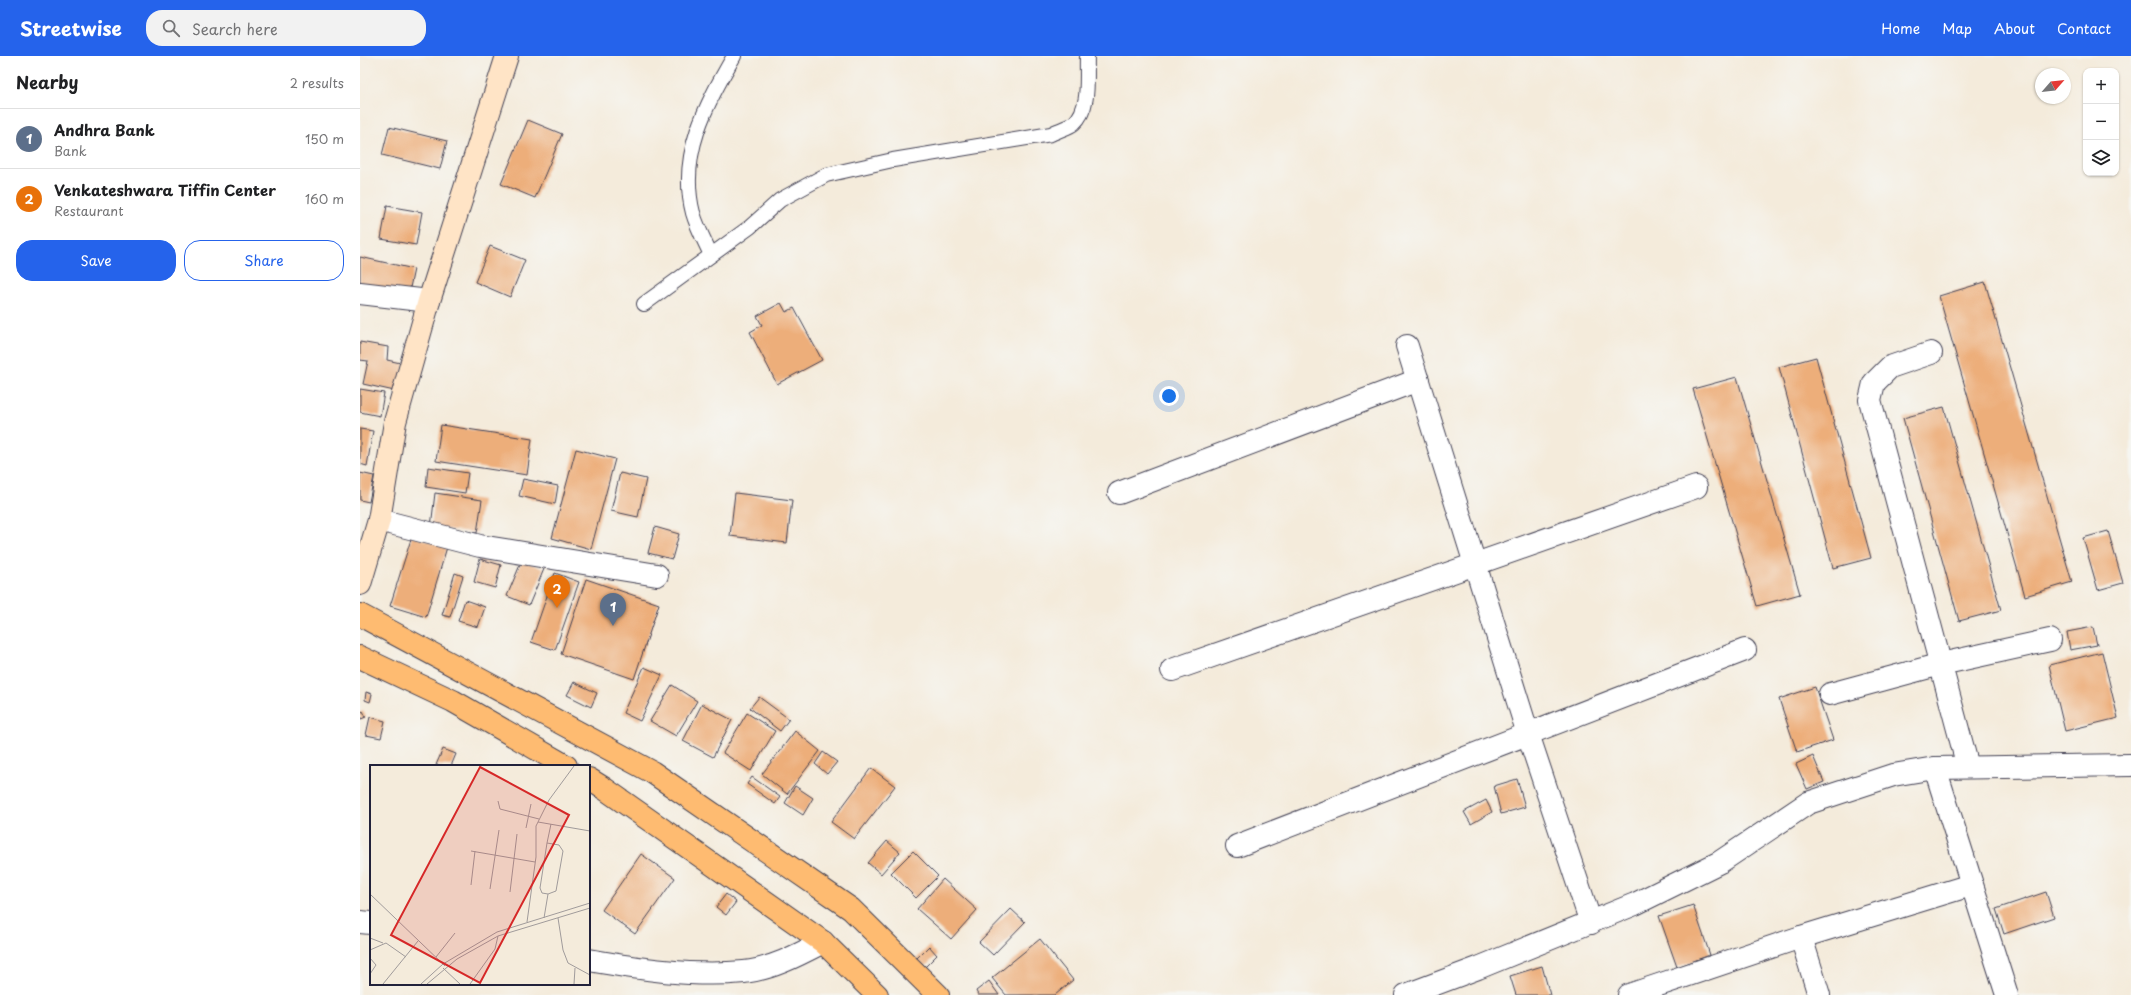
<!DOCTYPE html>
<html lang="en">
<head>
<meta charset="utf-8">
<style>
  body { margin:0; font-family:"Playpen Sans",sans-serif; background:#f2f2f2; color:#202124 }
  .controls { position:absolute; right:12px; top:12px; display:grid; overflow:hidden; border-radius:8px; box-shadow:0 1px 3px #0004 }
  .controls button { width:36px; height:36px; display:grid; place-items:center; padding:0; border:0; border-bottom:1px solid #e0e0e0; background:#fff; color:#202124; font:20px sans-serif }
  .compass { position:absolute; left:1675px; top:12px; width:36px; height:36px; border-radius:50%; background:#fff; box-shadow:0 1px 3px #0004; rotate:62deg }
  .you { position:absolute; left:809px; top:340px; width:14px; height:14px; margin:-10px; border:3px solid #fff; border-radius:50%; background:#1a73e8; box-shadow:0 0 0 6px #1a73e833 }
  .badge { display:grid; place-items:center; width:26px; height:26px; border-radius:50%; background:#2563eb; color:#fff; font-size:13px; font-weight:700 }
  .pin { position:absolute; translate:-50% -33px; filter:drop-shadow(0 1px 2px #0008) }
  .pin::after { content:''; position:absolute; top:21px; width:14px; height:12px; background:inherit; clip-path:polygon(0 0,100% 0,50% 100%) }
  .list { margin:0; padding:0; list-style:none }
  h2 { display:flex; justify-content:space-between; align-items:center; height:52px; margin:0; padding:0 16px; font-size:17px }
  h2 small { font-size:13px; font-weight:400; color:#757577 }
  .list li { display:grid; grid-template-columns:26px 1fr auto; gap:12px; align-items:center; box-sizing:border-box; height:60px; padding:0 16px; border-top:1px solid #e0e0e0 }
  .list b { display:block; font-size:15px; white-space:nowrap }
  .list p { margin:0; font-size:13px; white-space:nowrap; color:#757577 }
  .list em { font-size:13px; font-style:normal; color:#757577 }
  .actions { display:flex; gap:8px; padding:12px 16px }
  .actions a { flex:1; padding:9px 0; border:1px solid #2563eb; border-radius:16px; text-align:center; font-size:14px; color:#2563eb }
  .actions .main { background:#2563eb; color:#fff }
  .icon { flex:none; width:22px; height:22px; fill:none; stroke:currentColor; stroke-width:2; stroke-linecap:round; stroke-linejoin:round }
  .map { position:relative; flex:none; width:1771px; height:939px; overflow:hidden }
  header { display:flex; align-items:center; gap:24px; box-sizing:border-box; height:56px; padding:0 20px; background:#2563eb; color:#fff }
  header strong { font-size:19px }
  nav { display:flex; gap:22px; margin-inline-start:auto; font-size:14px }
  .search { width:280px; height:36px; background:#f2f2f2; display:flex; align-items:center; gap:10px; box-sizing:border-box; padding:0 14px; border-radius:16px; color:#757577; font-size:15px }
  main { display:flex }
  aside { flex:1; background:#fff }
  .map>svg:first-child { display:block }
  .building { fill:#edae7a }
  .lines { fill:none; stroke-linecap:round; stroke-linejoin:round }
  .lane-casing { stroke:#424053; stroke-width:16 }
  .street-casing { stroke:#424053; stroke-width:24 }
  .secondary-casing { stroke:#424053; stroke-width:24 }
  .highway-casing { stroke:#424053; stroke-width:24 }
  .lane { stroke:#fff; stroke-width:14 }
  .street { stroke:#fff; stroke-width:22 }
  .secondary { stroke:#ffe4c6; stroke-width:22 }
  .highway { stroke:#febb71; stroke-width:22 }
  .inset-road { fill:none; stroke:#a09b9b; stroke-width:1 }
  .view { fill:#d62828; fill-opacity:0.15; stroke:#d62828; stroke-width:2 }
  .inset-edge { fill:none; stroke:#22223b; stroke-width:2 }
</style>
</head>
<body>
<header>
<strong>Streetwise</strong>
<div class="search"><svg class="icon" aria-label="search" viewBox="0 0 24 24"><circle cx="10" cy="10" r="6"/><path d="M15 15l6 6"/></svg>Search here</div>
<nav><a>Home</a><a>Map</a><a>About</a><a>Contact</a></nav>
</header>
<main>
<aside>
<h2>Nearby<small>2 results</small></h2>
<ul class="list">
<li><span class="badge" style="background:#5c6f8a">1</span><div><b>Andhra Bank</b><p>Bank</p></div><em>150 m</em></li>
<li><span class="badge" style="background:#e8710a">2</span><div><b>Venkateshwara Tiffin Center</b><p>Restaurant</p></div><em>160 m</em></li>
</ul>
<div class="actions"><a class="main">Save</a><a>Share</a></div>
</aside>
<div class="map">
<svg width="1771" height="939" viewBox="0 0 1771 939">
  <rect width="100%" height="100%" fill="#f6f6f2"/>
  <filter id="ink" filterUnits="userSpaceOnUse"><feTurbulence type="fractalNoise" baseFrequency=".025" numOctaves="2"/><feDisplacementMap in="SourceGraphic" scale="8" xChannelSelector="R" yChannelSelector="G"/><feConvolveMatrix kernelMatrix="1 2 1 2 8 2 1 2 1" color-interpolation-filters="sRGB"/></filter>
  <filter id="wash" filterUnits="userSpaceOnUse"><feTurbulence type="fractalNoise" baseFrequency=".012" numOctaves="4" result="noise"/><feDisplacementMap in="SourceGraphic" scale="16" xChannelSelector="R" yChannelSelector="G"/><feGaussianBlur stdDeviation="0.9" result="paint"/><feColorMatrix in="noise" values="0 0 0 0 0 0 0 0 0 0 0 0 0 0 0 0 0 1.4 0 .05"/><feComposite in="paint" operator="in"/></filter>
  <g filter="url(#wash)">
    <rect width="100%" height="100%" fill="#f4ebdb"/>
    <g id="blocks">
      <!-- building -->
      <g class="building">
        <path d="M168 64 202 78 175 142 141 128Z"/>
        <path d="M29 71 87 85 80 113 22 99Z"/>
        <path d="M27 150 62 156 56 189 21 183Z"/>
        <path d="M130 190 165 204 150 241 115 226Z"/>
        <path d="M0 201 54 213 48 241 0 231Z"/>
        <path d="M1625 226 1712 526 1665 540 1579 240Z"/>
        <path d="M421 247 426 256 434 252 462 304 417 328 390 276 402 269 397 260Z"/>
        <path d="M0 286 28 291 27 304 45 308 39 336 3 328 8 305 0 304Z"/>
        <path d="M1456 301 1511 502 1473 512 1419 311Z"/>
        <path d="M1377 321 1440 538 1397 550 1333 333Z"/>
        <path d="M0 333 24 337 20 360 0 356Z"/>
        <path d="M1584 351 1641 554 1599 565 1543 362Z"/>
        <path d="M81 369 172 383 167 419 76 405Z"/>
        <path d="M0 373 13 375 7 410 0 408Z"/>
        <path d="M216 393 255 403 231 493 192 482Z"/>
        <path d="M68 411 108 417 105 437 66 431Z"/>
        <path d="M0 417 14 420 9 446 0 444Z"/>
        <path d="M260 417 286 423 278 461 251 455Z"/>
        <path d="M163 423 198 430 195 448 159 440Z"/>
        <path d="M75 437 122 444 117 477 71 471Z"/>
        <path d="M375 437 432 444 427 487 370 480Z"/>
        <path d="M295 471 319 478 312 503 288 497Z"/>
        <path d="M1748 475 1763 527 1738 534 1723 482Z"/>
        <path d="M52 480 87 491 66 561 30 550Z"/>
        <path d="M120 503 141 509 135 532 114 526Z"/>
        <path d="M162 504 184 513 169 549 147 540Z"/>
        <path d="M95 517 103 520 90 561 82 559Z"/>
        <path d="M195 517 219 526 195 594 171 586Z"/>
        <path d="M226 523 299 548 274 623 201 598Z"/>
        <path d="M105 544 125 551 118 571 98 565Z"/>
        <path d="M1733 571 1737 589 1710 594 1707 576Z"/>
        <path d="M1742 596 1758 662 1705 675 1689 609Z"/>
        <path d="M284 611 302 619 280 665 263 657Z"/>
        <path d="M214 626 237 637 231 651 207 639Z"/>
        <path d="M312 629 337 645 316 680 290 665Z"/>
        <path d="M1455 631 1473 684 1437 696 1419 643Z"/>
        <path d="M6 636 12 638 10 646 5 644Z"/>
        <path d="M399 641 429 663 420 675 390 652Z"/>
        <path d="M342 648 372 664 353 701 323 685Z"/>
        <path d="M3 655 6 661 1 663 0 657Z"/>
        <path d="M387 657 415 675 391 715 363 697Z"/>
        <path d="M10 661 25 665 21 682 6 679Z"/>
        <path d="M435 675 460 695 427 738 402 718Z"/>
        <path d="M83 693 96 698 91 710 76 709Z"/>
        <path d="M463 696 477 706 467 718 455 708Z"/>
        <path d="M1453 700 1464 726 1447 733 1436 708Z"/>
        <path d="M511 712 535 730 494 783 471 766Z"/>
        <path d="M392 721 420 741 415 748 387 728Z"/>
        <path d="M1157 723 1165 751 1141 758 1134 730Z"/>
        <path d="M435 730 453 742 443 759 425 747Z"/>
        <path d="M1126 744 1132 756 1111 768 1104 756Z"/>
        <path d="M527 785 540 796 521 818 508 807Z"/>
        <path d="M553 795 578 820 556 842 531 817Z"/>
        <path d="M281 798 315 822 275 878 242 854Z"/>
        <path d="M583 823 617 854 591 883 557 853Z"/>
        <path d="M1686 836 1694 861 1644 878 1636 853Z"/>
        <path d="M366 838 376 846 366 859 356 851Z"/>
        <path d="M1333 849 1350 899 1317 911 1299 860Z"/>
        <path d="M651 853 665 866 633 899 619 886Z"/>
        <path d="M680 883 713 924 695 939H646L632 922Z"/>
        <path d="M569 890 577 899 564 912 556 903Z"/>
        <path d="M1182 910 1190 939H1156L1150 920Z"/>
        <path d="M629 925 639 939H618L616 935Z"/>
      </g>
    </g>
  </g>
  <g filter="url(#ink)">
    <use href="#blocks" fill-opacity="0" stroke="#424053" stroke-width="1"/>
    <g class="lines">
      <!-- lane casing -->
      <g class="lane-casing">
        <g id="lane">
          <path d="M351 199C345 186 337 171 333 157 318 99 346 49 374 0"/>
          <path d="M284 248 390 171 420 144 466 119 533 104 691 78C698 74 708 72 714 67 731 52 726 21 727 0"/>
        </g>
      </g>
      <!-- street casing -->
      <g class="street-casing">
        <g id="street">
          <path d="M0 237 69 245"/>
          <path d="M1047 290 1168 678 1231 867"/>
          <path d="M1571 297 1530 311 1514 327 1510 344 1608 711"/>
          <path d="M759 437 1058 324"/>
          <path d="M19 464 120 490 297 519"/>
          <path d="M812 614 1336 431"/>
          <path d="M1470 638 1581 608 1690 584"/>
          <path d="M1575 712 1647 939"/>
          <path d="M877 790 1385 594"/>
          <path d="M0 866 11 867"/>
          <path d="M1441 881 1459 939"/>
          <path d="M229 904C279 913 333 921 384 916 412 913 438 899 463 886"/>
          <path d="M1046 939 1118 912 1275 848 1360 806 1448 747 1533 719 1575 712 1771 709"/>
          <path d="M1269 939 1441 881 1611 829"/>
        </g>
      </g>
      <!-- secondary casing -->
      <g class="secondary-casing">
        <path id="secondary" d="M0 528 19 464 35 366 69 245 147 0"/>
      </g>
      <!-- highway casing -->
      <g class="highway-casing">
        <g id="highway">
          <path d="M0 559 292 716 491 853 578 939"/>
          <path d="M0 601 93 645 206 710"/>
          <path d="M229 723 245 733 463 886 517 939"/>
        </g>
      </g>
      <!-- lane -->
      <use href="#lane" class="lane"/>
      <!-- street -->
      <use href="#street" class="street"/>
      <!-- secondary -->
      <use href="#secondary" class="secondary"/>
      <!-- highway -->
      <use href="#highway" class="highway"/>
    </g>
  </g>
  <!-- overview -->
  <g transform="translate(10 709)">
    <rect width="220" height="220" fill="#f4ebdb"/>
    <path class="inset-road" d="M128 36 130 44 169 54M168 57 220 66M156 63 161 39M177 78 189 80 193 86 186 126 178 129 172 128 170 123 177 78 181 59M101 86 165 97M101 120 105 86M120 124 129 65M140 127 147 69M0 129 75 201M174 153 178 129M188 153 193 185 198 198 220 210M157 157 166 92V61L179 35 204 1M0 173 13 178M0 185 16 178 36 192M66 192 85 168M0 193 6 200 0 209M73 203 90 219M13 219 48 176M51 219 73 199 127 167 220 138M57 219 87 194 128 171 220 143M100 219 125 184 128 171M204 219 205 203"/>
    <path class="view" d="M110 2 199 50 110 218 21 170Z"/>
    <rect width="220" height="220" class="inset-edge"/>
  </g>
</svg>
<div class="controls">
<button>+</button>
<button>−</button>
<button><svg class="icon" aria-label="layers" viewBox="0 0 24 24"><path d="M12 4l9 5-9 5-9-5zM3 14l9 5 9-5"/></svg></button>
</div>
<svg class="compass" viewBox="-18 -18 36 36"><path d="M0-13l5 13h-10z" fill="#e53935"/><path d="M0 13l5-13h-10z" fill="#757577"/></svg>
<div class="you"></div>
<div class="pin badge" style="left:253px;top:570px;background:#5c6f8a">1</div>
<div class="pin badge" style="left:197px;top:552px;background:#e8710a">2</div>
</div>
</main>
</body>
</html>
